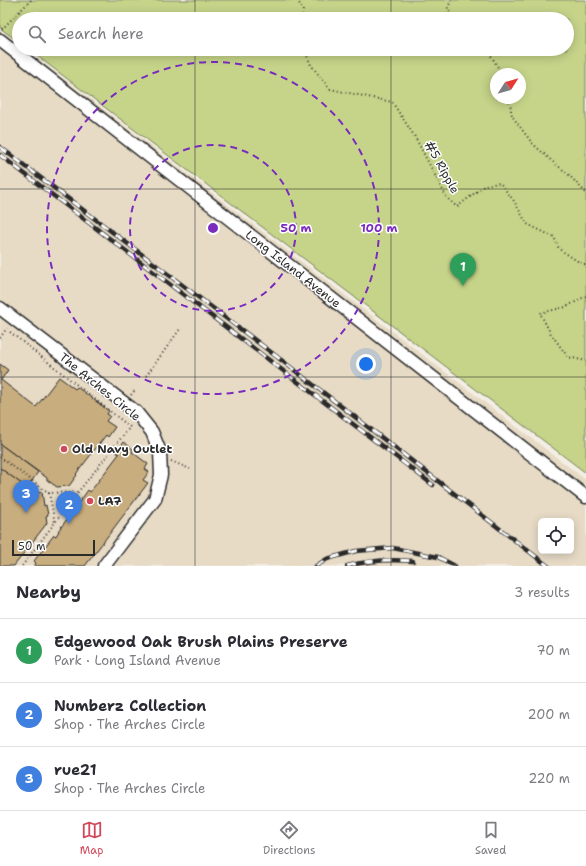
<!DOCTYPE html>
<html lang="en">
<head>
<meta charset="utf-8">
<style>
  body { margin:0; font-family:"Shantell Sans",sans-serif; background:#f7f7f7; color:#2b2b33 }
  .controls { position:absolute; right:12px; bottom:12px; display:grid; overflow:hidden; border-radius:6px; box-shadow:0 2px 10px #0003 }
  .controls button { width:36px; height:36px; display:grid; place-items:center; padding:0; border:0; border-bottom:1px solid #e1e1e2; background:#fff; color:#2b2b33; font:20px sans-serif }
  .compass { position:absolute; left:490px; top:68px; width:36px; height:36px; border-radius:50%; background:#fff; box-shadow:0 2px 10px #0003; rotate:54deg }
  .scale { position:absolute; left:12px; bottom:10px; width:83px; box-sizing:border-box; padding-left:4px; border:2px solid #2b2b2b; border-top:0; font-size:11px; line-height:14px; white-space:nowrap; color:#2b2b2b; -webkit-text-stroke:3px #fff; paint-order:stroke }
  .you { position:absolute; left:366px; top:364px; width:14px; height:14px; margin:-10px; border:3px solid #fff; border-radius:50%; background:#1a73e8; box-shadow:0 0 0 6px #1a73e833 }
  .badge { display:grid; place-items:center; width:26px; height:26px; border-radius:50%; background:#d1495b; color:#fff; font-size:13px; font-weight:700 }
  .pin { position:absolute; translate:-50% -33px; filter:drop-shadow(0 1px 2px #0008) }
  .pin::after { content:''; position:absolute; top:21px; width:14px; height:12px; background:inherit; clip-path:polygon(0 0,100% 0,50% 100%) }
  .list { margin:0; padding:0; list-style:none }
  h2 { display:flex; justify-content:space-between; align-items:center; height:52px; margin:0; padding:0 16px; font-size:17px }
  h2 small { font-size:13px; font-weight:400; color:#7c7c81 }
  .list li { display:grid; grid-template-columns:26px 1fr auto; gap:12px; align-items:center; box-sizing:border-box; height:64px; padding:0 16px; border-top:1px solid #e1e1e2 }
  .list b { display:block; font-size:15px; white-space:nowrap }
  .list p { margin:0; font-size:13px; white-space:nowrap; color:#7c7c81 }
  .list em { font-size:13px; font-style:normal; color:#7c7c81 }
  .icon { flex:none; width:22px; height:22px; fill:none; stroke:currentColor; stroke-width:2; stroke-linecap:round; stroke-linejoin:round }
  .map { position:relative; flex:none; width:586px; height:566px; overflow:hidden }
  .search { position:absolute; background:#fff; box-shadow:0 2px 10px #0003; left:12px; right:12px; top:12px; height:44px; display:flex; align-items:center; gap:10px; box-sizing:border-box; padding:0 14px; border-radius:22px; color:#7c7c81; font-size:15px }
  .sheet { height:244px; background:#fff }
  nav { display:flex; justify-content:space-around; align-items:center; box-sizing:border-box; height:56px; border-top:1px solid #e1e1e2; background:#fff; font-size:11px; color:#7c7c81 }
  nav a { display:grid; justify-items:center; gap:2px }
  nav .on { color:#d1495b }
  .map>svg:first-child { display:block }
  .built { fill:#e7dbc6; fill-rule:evenodd }
  .green { fill:#c5d489; stroke:#78805a; fill-rule:evenodd }
  .building { fill:#c8ad7e; stroke:#2b2b2b }
  .lines { fill:none; stroke-linecap:round; stroke-linejoin:round }
  .minor-casing { stroke:#2b2b2b; stroke-width:15 }
  .path { stroke:#2b2b2b; stroke-width:2; stroke-dasharray:1 3; stroke-linecap:butt }
  .minor { stroke:#fff; stroke-width:12 }
  .rail-casing { stroke:#2b2b2b; stroke-width:4.5 }
  .rail { stroke:#fff; stroke-width:3; stroke-dasharray:9; stroke-linecap:butt }
  .grid { fill:none; stroke:#2b2b2b; stroke-width:1; stroke-opacity:0.55 }
  .ring { fill:none; stroke:#7b2cbf; stroke-width:2; stroke-dasharray:7 5 }
  .poi-dot { fill:#d1495b; stroke:#fff; stroke-width:1.5 }
  .labels { text-anchor:middle; stroke-width:3; stroke-linejoin:round; paint-order:stroke }
  .street-label { font-size:12px; fill:#2b2b2b; stroke:#fff }
  .poi-label { font-size:12px; font-weight:bold; fill:#2b2b2b; stroke:#fff; text-anchor:start }
  .centre { fill:#7b2cbf; stroke:#fff; stroke-width:2 }
  .ring-label { font-size:12px; text-anchor:middle; font-weight:bold; fill:#7b2cbf; stroke:#fff; stroke-width:3; stroke-linejoin:round; paint-order:stroke }
</style>
</head>
<body>
<div class="map">
<svg width="586" height="566" viewBox="0 0 586 566">
  <rect width="100%" height="100%" fill="#f4efe5"/>
  <filter id="ink" filterUnits="userSpaceOnUse"><feTurbulence type="fractalNoise" baseFrequency=".025" numOctaves="2"/><feDisplacementMap in="SourceGraphic" scale="8" xChannelSelector="R" yChannelSelector="G"/><feConvolveMatrix kernelMatrix="1 2 1 2 8 2 1 2 1" color-interpolation-filters="sRGB"/></filter>
  <g filter="url(#ink)">
    <!-- built -->
    <path class="built" d="M0 30 19 44V49H25L586 480V566H0ZM541 521H571V551H541Z"/>
    <!-- green -->
    <path class="green" d="M0 0H586V473L28 49H567V19H19V42L0 28ZM496 74H520V98H496Z"/>
    <!-- building -->
    <g class="building">
      <path d="M0 364 8 370 1 380 36 407 59 377 75 389 77 387 109 411 107 414 110 416 106 421 115 427 108 437 106 435 76 474 77 475 69 486 57 487 47 480V478L0 444Z"/>
      <path d="M124 442 134 450 132 452 148 464 145 469 149 472 143 480 148 483 85 566H34L36 563 34 561 54 535 56 536 59 531H58L68 518 66 516 76 503 78 504 88 490 90 492 119 454 116 452Z"/>
      <path d="M0 444 38 472 27 488 0 468Z"/>
      <path d="M0 468 34 493 42 492 44 506 46 505 48 515 46 516 47 523 14 566H0Z"/>
    </g>
    <g class="lines">
      <!-- minor casing -->
      <g class="minor-casing">
        <g id="minor">
          <path d="M0 40 586 497"/>
          <path d="M0 308 136 412 152 432 160 452 161 475 155 499 104 566"/>
        </g>
      </g>
      <!-- path -->
      <g class="path">
        <path d="M297 0 303 9 302 19"/>
        <path d="M451 0 448 8 452 19"/>
        <path d="M2 29 31 0"/>
        <path d="M304 49 311 65 330 89 392 102 415 137 447 198 457 207 485 185 500 183 514 201 527 224 554 237 559 249 582 264H586"/>
        <path d="M487 49 502 74"/>
        <path d="M509 98 512 116 532 143 553 162 568 174 586 193"/>
        <path d="M586 296 566 307 540 313 551 334 568 357 586 361"/>
        <path d="M10 332 130 427 78 492 22 566"/>
        <path d="M0 338 7 328"/>
        <path d="M146 376 180 329"/>
        <path d="M131 395 135 390"/>
        <path d="M0 457 49 493 78 492"/>
        <path d="M171 461 190 469"/>
        <path d="M49 493 55 523"/>
      </g>
      <!-- minor -->
      <use href="#minor" class="minor"/>
      <!-- rail casing -->
      <g class="rail-casing">
        <g id="rail">
          <path d="M0 147 276 356 548 566"/>
          <path d="M0 155 433 485"/>
          <path d="M316 566 327 559 356 551 393 548 438 557 455 566"/>
          <path d="M347 566C370 560 389 559 413 561"/>
        </g>
      </g>
      <!-- rail -->
      <use href="#rail" class="rail"/>
    </g>
  </g>
  <!-- grid -->
  <path class="grid" d="M195 0V19M391 0V19M195 49V566M391 49V566M0 189H586M0 377H586"/>
  <!-- distance rings -->
  <g class="ring">
    <circle cx="213" cy="228" r="83"/>
    <circle cx="213" cy="228" r="166"/>
  </g>
  <!-- markers -->
  <g class="poi-dot">
    <circle cx="64" cy="449" r="4"/>
    <circle cx="90" cy="501" r="4"/>
  </g>
  <g class="labels">
    <!-- street labels -->
    <g class="street-label">
      <text transform="translate(442 167) rotate(61)" y="4">#5 Ripple</text>
      <text transform="translate(293 269) rotate(38)" y="4">Long Island Avenue</text>
      <text transform="translate(100 387) rotate(39)" y="4">The Arches Circle</text>
    </g>
    <!-- poi labels -->
    <g class="poi-label">
      <text x="72" y="453">Old Navy Outlet</text>
      <text x="98" y="505">LA7</text>
    </g>
  </g>
  <circle cx="213" cy="228" r="6" class="centre"/>
  <g class="ring-label">
    <text x="296" y="232">50 m</text>
    <text x="379" y="232">100 m</text>
  </g>
</svg>
<div class="controls">
<button><svg class="icon" aria-label="locate" viewBox="0 0 24 24"><circle cx="12" cy="12" r="6"/><path d="M12 2v4M12 18v4M2 12h4M18 12h4"/></svg></button>
</div>
<svg class="compass" viewBox="-18 -18 36 36"><path d="M0-13l5 13h-10z" fill="#e53935"/><path d="M0 13l5-13h-10z" fill="#7c7c81"/></svg>
<div class="scale">50 m</div>
<div class="you"></div>
<div class="pin badge" style="left:463px;top:286px;background:#2e9e5b">1</div>
<div class="pin badge" style="left:69px;top:524px;background:#3f7fe0">2</div>
<div class="pin badge" style="left:26px;top:513px;background:#3f7fe0">3</div>
<div class="search"><svg class="icon" aria-label="search" viewBox="0 0 24 24"><circle cx="10" cy="10" r="6"/><path d="M15 15l6 6"/></svg>Search here</div>
</div>
<section class="sheet">
<h2>Nearby<small>3 results</small></h2>
<ul class="list">
<li><span class="badge" style="background:#2e9e5b">1</span><div><b>Edgewood Oak Brush Plains Preserve</b><p>Park · Long Island Avenue</p></div><em>70 m</em></li>
<li><span class="badge" style="background:#3f7fe0">2</span><div><b>Numberz Collection</b><p>Shop · The Arches Circle</p></div><em>200 m</em></li>
<li><span class="badge" style="background:#3f7fe0">3</span><div><b>rue21</b><p>Shop · The Arches Circle</p></div><em>220 m</em></li>
</ul>
</section>
<nav>
<a class="on"><svg class="icon" aria-label="map" viewBox="0 0 24 24"><path d="M3 6l6-2 6 2 6-2v14l-6 2-6-2-6 2zM9 4v14M15 6v14"/></svg>Map</a>
<a><svg class="icon" aria-label="directions" viewBox="0 0 24 24"><path d="M12 3l9 9-9 9-9-9zM9 14v-3h6M13 9l2 2-2 2"/></svg>Directions</a>
<a><svg class="icon" aria-label="saved" viewBox="0 0 24 24"><path d="M7 4h10v16l-5-4-5 4z"/></svg>Saved</a>
</nav>
</body>
</html>
